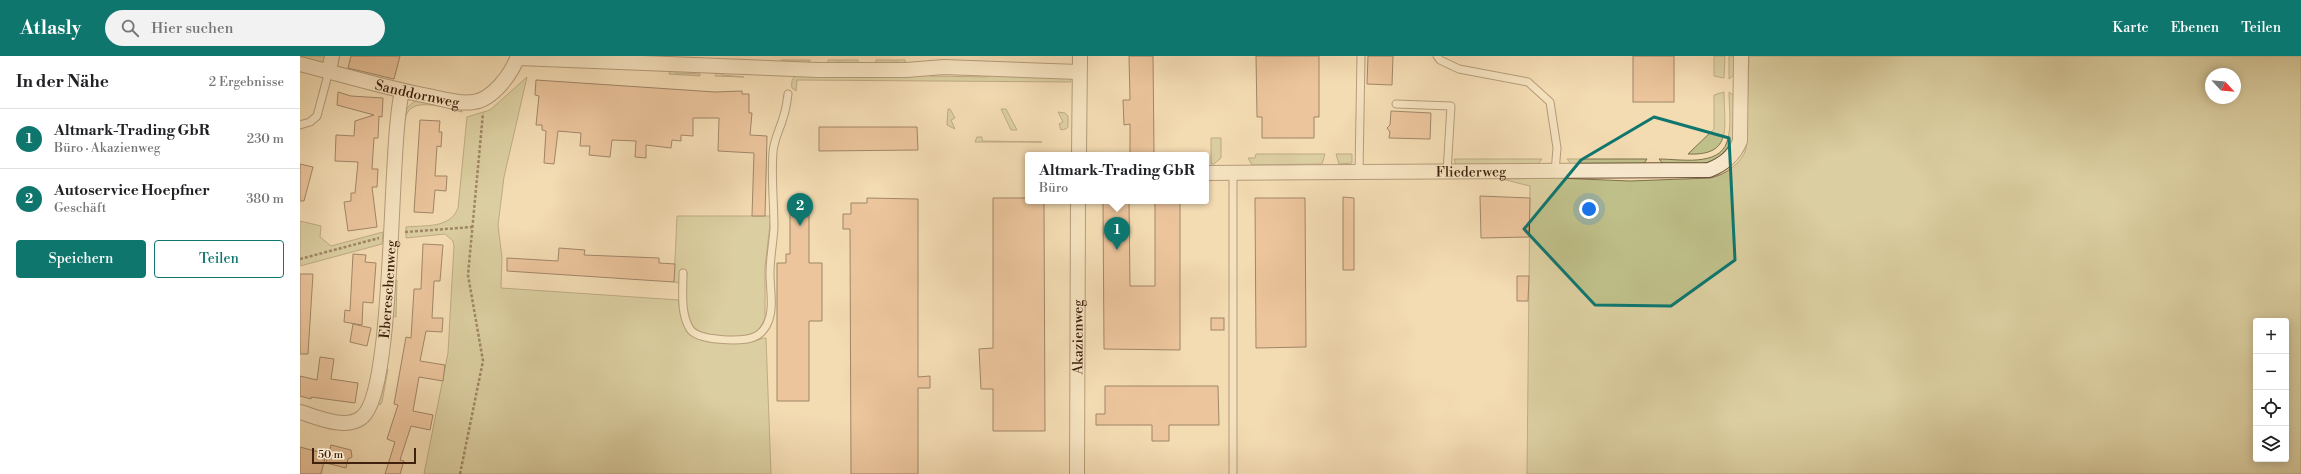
<!DOCTYPE html>
<html lang="de">
<head>
<meta charset="utf-8">
<style>
  body { margin:0; font-family:"Libre Bodoni",serif; background:#f2f2f2; color:#202124 }
  .controls { position:absolute; right:12px; bottom:12px; display:grid; overflow:hidden; border-radius:4px; box-shadow:0 2px 10px #0003 }
  .controls button { width:36px; height:36px; display:grid; place-items:center; padding:0; border:0; border-bottom:1px solid #e0e0e0; background:#fff; color:#202124; font:20px sans-serif }
  .compass { position:absolute; left:1905px; top:12px; width:36px; height:36px; border-radius:50%; background:#fff; box-shadow:0 2px 10px #0003; rotate:116deg }
  .scale { position:absolute; left:12px; bottom:10px; width:104px; box-sizing:border-box; padding-left:4px; border:2px solid #3f210d; border-top:0; font-size:11px; line-height:14px; white-space:nowrap; color:#3f210d; -webkit-text-stroke:3px #f7e8cd; paint-order:stroke }
  .you { position:absolute; left:1289px; top:153px; width:14px; height:14px; margin:-10px; border:3px solid #fff; border-radius:50%; background:#1a73e8; box-shadow:0 0 0 6px #1a73e833 }
  .badge { display:grid; place-items:center; width:26px; height:26px; border-radius:50%; background:#0f766e; color:#fff; font-size:13px; font-weight:700 }
  .pin { position:absolute; translate:-50% -33px; filter:drop-shadow(0 1px 2px #0008) }
  .pin::after { content:''; position:absolute; top:21px; width:14px; height:12px; background:inherit; clip-path:polygon(0 0,100% 0,50% 100%) }
  .popup { position:absolute; left:725px; top:96px; width:184px; height:52px; box-sizing:border-box; display:grid; place-content:center; border-radius:4px; background:#fff; filter:drop-shadow(0 1px 3px #0005); font-size:13px; white-space:nowrap; color:#757577 }
  .popup b { font-size:15px; color:#202124 }
  .popup::after { content:''; position:absolute; left:50%; top:100%; margin-left:-8px; border:8px solid transparent; border-top-color:#fff }
  .list { margin:0; padding:0; list-style:none }
  h2 { display:flex; justify-content:space-between; align-items:center; height:52px; margin:0; padding:0 16px; font-size:17px }
  h2 small { font-size:13px; font-weight:400; color:#757577 }
  .list li { display:grid; grid-template-columns:26px 1fr auto; gap:12px; align-items:center; box-sizing:border-box; height:60px; padding:0 16px; border-top:1px solid #e0e0e0 }
  .list b { display:block; font-size:15px; white-space:nowrap }
  .list p { margin:0; font-size:13px; white-space:nowrap; color:#757577 }
  .list em { font-size:13px; font-style:normal; color:#757577 }
  .actions { display:flex; gap:8px; padding:12px 16px }
  .actions a { flex:1; padding:9px 0; border:1px solid #0f766e; border-radius:4px; text-align:center; font-size:14px; color:#0f766e }
  .actions .main { background:#0f766e; color:#fff }
  .icon { flex:none; width:22px; height:22px; fill:none; stroke:currentColor; stroke-width:2; stroke-linecap:round; stroke-linejoin:round }
  .map { position:relative; flex:none; width:2001px; height:418px; overflow:hidden }
  header { display:flex; align-items:center; gap:24px; box-sizing:border-box; height:56px; padding:0 20px; background:#0f766e; color:#fff }
  header strong { font-size:19px }
  nav { display:flex; gap:22px; margin-inline-start:auto; font-size:14px }
  .search { width:280px; height:36px; background:#f2f2f2; display:flex; align-items:center; gap:10px; box-sizing:border-box; padding:0 14px; border-radius:22px; color:#757577; font-size:15px }
  main { display:flex }
  aside { flex:1; background:#fff }
  .map>svg:first-child { display:block }
  .green { fill:#bfbf89; stroke:#7f704b; fill-rule:evenodd }
  .building { fill:#e4aa83; stroke:#3f210d }
  .lines { fill:none; stroke-linecap:round; stroke-linejoin:round }
  .lane-casing { stroke:#6c5036; stroke-width:9 }
  .street-casing { stroke:#6c5036; stroke-width:16 }
  .path { stroke:#3f210d; stroke-width:2.5; stroke-dasharray:3 2; stroke-linecap:butt }
  .lane { stroke:#f7e8cd; stroke-width:7 }
  .street { stroke:#f7e8cd; stroke-width:14 }
  .marked { fill:none; stroke:#0f766e; stroke-width:3; stroke-linejoin:round }
  .labels { text-anchor:middle; stroke-width:3; stroke-linejoin:round; paint-order:stroke }
  .street-label { font-size:14px; fill:#3f210d; stroke:#f7e8cd }
</style>
</head>
<body>
<header>
<strong>Atlasly</strong>
<div class="search"><svg class="icon" aria-label="search" viewBox="0 0 24 24"><circle cx="10" cy="10" r="6"/><path d="M15 15l6 6"/></svg>Hier suchen</div>
<nav><a>Karte</a><a>Ebenen</a><a>Teilen</a></nav>
</header>
<main>
<aside>
<h2>In der Nähe<small>2 Ergebnisse</small></h2>
<ul class="list">
<li><span class="badge">1</span><div><b>Altmark-Trading GbR</b><p>Büro · Akazienweg</p></div><em>230 m</em></li>
<li><span class="badge">2</span><div><b>Autoservice Hoepfner</b><p>Geschäft</p></div><em>380 m</em></li>
</ul>
<div class="actions"><a class="main">Speichern</a><a>Teilen</a></div>
</aside>
<div class="map">
<svg width="2001" height="418" viewBox="0 0 2001 418">
  <rect width="100%" height="100%" fill="#f3dbb2"/>
  <filter id="stains"><feTurbulence type="fractalNoise" baseFrequency=".005" numOctaves="4"/><feColorMatrix values="0 0 0 0 .2 0 0 0 0 .09 0 0 0 0 .02 0 0 0 .5 -.17"/></filter>
  <radialGradient id="worn" r=".72"><stop offset=".6" stop-color="#630" stop-opacity="0"/><stop offset="1" stop-color="#630" stop-opacity=".3"/></radialGradient>
  <!-- green -->
  <g class="green">
    <path d="M0 0H27L25 10 0 3Z"/>
    <path d="M1414 0H1425L1424 22 1414 20Z"/>
    <path d="M1429 0H1434V19L1429 23Z"/>
    <path d="M1449 0H2001V418H1227L1230 130 1202 123 1256 122 1330 125 1410 122C1425 119 1441 108 1446 93ZM1911 18H1935V42H1911ZM1956 265H1986V403H1956Z"/>
    <path d="M481 4H510L509 7 481 6Z"/>
    <path d="M528 4H558V7L536 6 535 11 528 9Z"/>
    <path d="M576 4H605V11H598V6L576 7Z"/>
    <path d="M376 13V17L400 18V20L369 18 370 15Z"/>
    <path d="M422 15V19L444 21 415 20 416 16Z"/>
    <path d="M618 16H626L630 20 687 21 691 17 702 20 725 21 731 17 770 22 771 26 497 24 496 35 492 32C491 26 492 22 497 19L615 20Z"/>
    <path d="M227 21 204 121 198 169 202 202 201 232 379 244C380 279 396 288 429 286 437 286 446 286 454 285 459 284 461 282 466 282L471 418H124L148 297 154 190 153 185 145 178 106 182V171C125 169 150 173 158 152L167 61 190 54Z"/>
    <path d="M1424 36C1424 70 1434 100 1388 98L1414 73V39Z"/>
    <path d="M1429 36 1434 40C1434 53 1437 71 1433 84 1426 114 1386 108 1363 108L1359 103C1379 103 1419 111 1427 86 1432 71 1429 51 1429 36Z"/>
    <path d="M121 43 160 51 162 56C145 52 108 38 105 64H102C106 52 109 47 121 43Z"/>
    <path d="M648 53H650L655 62 651 64 655 73 647 69Z"/>
    <path d="M701 53H706L717 74H711Z"/>
    <path d="M758 56 765 57 768 60V71L766 73 761 74 759 68 763 66Z"/>
    <path d="M677 81H682V85L742 86H675Z"/>
    <path d="M911 82H921V102L914 108H911Z"/>
    <path d="M956 98H1025L1022 108 952 109 948 102H955Z"/>
    <path d="M1036 98H1052V107L1039 108Z"/>
    <path d="M1154 103H1242L1237 109H1156Z"/>
    <path d="M1267 103H1347L1343 109H1272Z"/>
    <path d="M377 160H471L465 211V262C462 269 459 275 452 278 438 284 400 282 391 268 382 255 386 231 387 216H382L379 227 374 226Z"/>
    <path d="M0 165 21 170 20 181 31 190 83 176 82 188 0 210Z"/>
    <path d="M97 224 96 261 92 260 94 226Z"/>
    <path d="M88 313 82 346 80 349 78 347 84 315Z"/>
  </g>
  <!-- building -->
  <g class="building">
    <path d="M51 0H100L94 23 48 12Z"/>
    <path d="M829 0H853L854 97H830V68L824 69 823 44H830Z"/>
    <path d="M956 0H1019V61H1014V82H962V61H957Z"/>
    <path d="M1068 0H1093L1092 29 1067 28Z"/>
    <rect x="1333" y="0" width="41" height="46"/>
    <path d="M236 24 415 36 442 35V38H449V57H452L450 79 467 80 465 160H452L454 97 418 95 419 62H393V80L381 79V85L372 84 371 92 346 89V102L335 101 336 85 312 84 310 101 289 99 290 90H280L281 77 258 75 254 108 244 107 246 75 242 74V69H236L239 40 235 39Z"/>
    <path d="M38 36 51 40 83 42 82 61 79 60 78 82H74L72 113H78L77 131H72L77 171 48 175 44 146 51 145V137H55L58 106 35 105 36 79 54 80 55 65 74 59 37 49Z"/>
    <path d="M1091 55 1131 57 1130 83 1089 82 1090 76 1087 72 1090 69Z"/>
    <path d="M120 64 140 65 139 76H142L141 91 137 90 135 120H147L146 135 135 134 133 157 114 156Z"/>
    <path d="M519 71H617L618 94 519 95Z"/>
    <path d="M0 108 13 111 4 145H0Z"/>
    <path d="M1180 140 1230 142 1229 181 1181 182Z"/>
    <path d="M1043 141 1054 142V214H1043Z"/>
    <path d="M567 142 618 143V321L630 320V332H618V418H551L550 173H543V158H551V147H567Z"/>
    <path d="M693 142H728V145H744L745 375H693V333H681L679 293 693 292Z"/>
    <path d="M955 142H1005L1006 291 956 292Z"/>
    <path d="M490 143H509V207H522V265H509V345H477V207H486V198H490Z"/>
    <path d="M803 145H829L830 230H855V145H880V294L804 293Z"/>
    <path d="M123 188 143 189 140 225H134L132 262H143L142 276 126 275 120 305 145 309 143 325 119 321 113 355 133 359 130 374 111 370 100 404 104 405 100 418H85L95 386 87 383 98 349 94 348 106 281 111 282 114 233H121Z"/>
    <path d="M259 192 285 194 284 199 359 202V207L375 208 374 226 207 215V202L258 205Z"/>
    <path d="M53 198 66 199 65 206 76 207 73 247 63 246 62 269 44 266 45 254 50 255Z"/>
    <path d="M0 218H13L8 298H0Z"/>
    <path d="M1217 220H1229L1228 245H1217Z"/>
    <rect x="911" y="262" width="13" height="12"/>
    <path d="M53 268 71 272 67 290 50 286Z"/>
    <path d="M20 301 34 303 31 323 58 327 55 347 11 341V343L0 340V320L17 324Z"/>
    <path d="M805 330H918L919 369H869V385H852V369H796V358H805Z"/>
    <path d="M31 389 51 394 52 401 48 403 46 412 26 407Z"/>
    <path d="M0 391 26 398 21 418H0Z"/>
  </g>
  <g class="lines">
    <!-- lane casing -->
    <g class="lane-casing">
      <g id="lane">
        <path d="M1137 0 1140 4 1159 13 1228 26 1250 46 1257 92 1255 116"/>
        <path d="M1096 48 1151 50 1147 116"/>
        <path d="M0 69 10 66 17 60 29 15"/>
        <path d="M1059 116 1061 0"/>
        <path d="M933 117V418"/>
        <path d="M383 217C383 235 380 257 390 273 397 285 442 286 454 281 460 279 466 272 468 266 474 252 470 233 470 218 470 202 473 187 474 172 474 147 471 121 473 96 474 83 480 73 483 62 486 54 487 46 488 38"/>
      </g>
    </g>
    <!-- street casing -->
    <g class="street-casing">
      <g id="street">
        <path d="M218 2 518 14H606L644 11 779 16"/>
        <path id="s1" d="M0 8C44 19 88 33 133 41 146 44 160 48 173 46 193 44 212 17 218 0"/>
        <path d="M29 15 32 0"/>
        <path d="M779 99 780 0"/>
        <path id="s2" d="M906 117 1409 114C1424 108 1434 100 1440 85L1441 0"/>
        <path id="s3" d="M0 356C17 361 45 374 61 362 96 338 88 91 102 36"/>
        <path id="s4" d="M777 418 778 145"/>
      </g>
    </g>
    <!-- path -->
    <g class="path">
      <path d="M105 176 172 171"/>
      <path d="M0 203 79 182"/>
      <path d="M160 418 183 305 168 219 183 57"/>
    </g>
    <!-- lane -->
    <use href="#lane" class="lane"/>
    <!-- street -->
    <use href="#street" class="street"/>
  </g>
  <!-- marked area -->
  <path d="M0 0H2001V418H0ZM1354 61 1429 82 1435 204 1371 250 1295 249 1224 173 1281 104Z" fill="#f3dbb2" fill-opacity=".55" fill-rule="evenodd"/>
  <path class="marked" d="M1354 61 1429 82 1435 204 1371 250 1295 249 1224 173 1281 104Z"/>
  <g class="labels">
    <!-- street labels -->
    <g class="street-label">
      <text dy="5" stroke="none"><textPath href="#s1" startOffset="121">Sanddornweg</textPath></text>
      <text dy="5" stroke="none"><textPath href="#s2" startOffset="265">Fliederweg</textPath></text>
      <text dy="5" stroke="none"><textPath href="#s3" startOffset="197">Ebereschenweg</textPath></text>
      <text dy="5" stroke="none"><textPath href="#s4" startOffset="137">Akazienweg</textPath></text>
    </g>
  </g>
  <rect width="100%" height="100%" filter="url(#stains)"/>
  <rect width="100%" height="100%" fill="url(#worn)"/>
</svg>
<div class="controls">
<button>+</button>
<button>−</button>
<button><svg class="icon" aria-label="locate" viewBox="0 0 24 24"><circle cx="12" cy="12" r="6"/><path d="M12 2v4M12 18v4M2 12h4M18 12h4"/></svg></button>
<button><svg class="icon" aria-label="layers" viewBox="0 0 24 24"><path d="M12 4l9 5-9 5-9-5zM3 14l9 5 9-5"/></svg></button>
</div>
<svg class="compass" viewBox="-18 -18 36 36"><path d="M0-13l5 13h-10z" fill="#e53935"/><path d="M0 13l5-13h-10z" fill="#757577"/></svg>
<div class="scale">50 m</div>
<div class="you"></div>
<div class="pin badge" style="left:817px;top:194px">1</div>
<div class="popup"><b>Altmark-Trading GbR</b>Büro</div>
<div class="pin badge" style="left:500px;top:170px">2</div>
</div>
</main>
</body>
</html>
